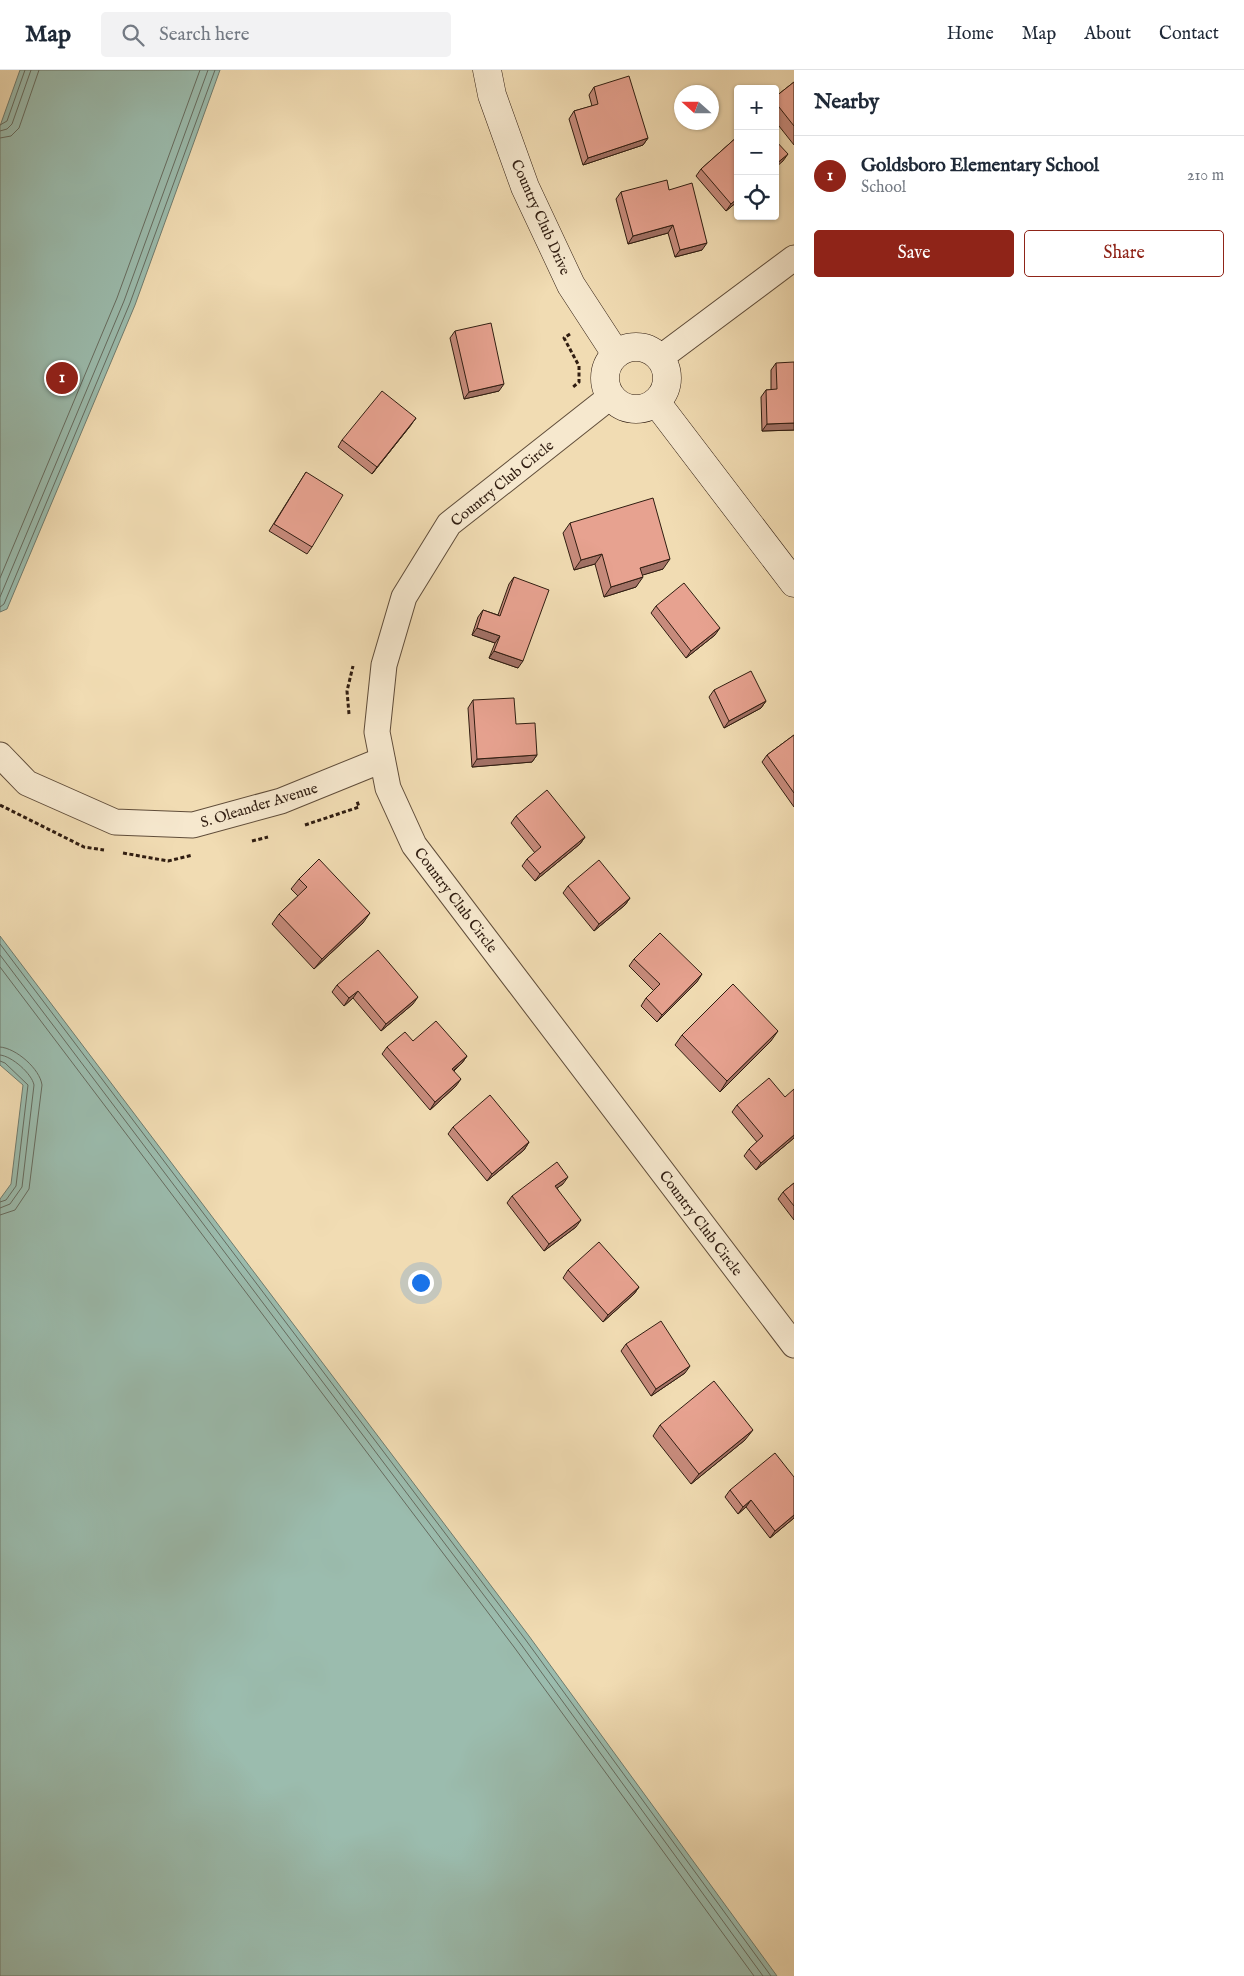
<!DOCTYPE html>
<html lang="en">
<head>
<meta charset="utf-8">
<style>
  body { margin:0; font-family:"IM FELL English",serif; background:#f2f2f3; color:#1f2937 }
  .controls { position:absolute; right:15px; top:15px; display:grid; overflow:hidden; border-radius:5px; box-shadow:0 1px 4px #0004 }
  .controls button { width:45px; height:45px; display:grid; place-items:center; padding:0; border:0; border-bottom:1px solid #e0e1e3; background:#fff; color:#1f2937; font:25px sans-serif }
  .compass { position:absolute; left:674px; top:15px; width:45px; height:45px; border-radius:50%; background:#fff; box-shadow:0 1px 4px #0004; rotate:291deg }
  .you { position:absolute; left:420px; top:1212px; width:18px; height:18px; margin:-12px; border:4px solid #fff; border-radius:50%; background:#1a73e8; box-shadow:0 0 0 8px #1a73e833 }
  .badge { display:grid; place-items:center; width:32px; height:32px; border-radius:50%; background:#8f2418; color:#fff; font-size:16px; font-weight:700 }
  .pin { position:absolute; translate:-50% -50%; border:2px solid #fff; box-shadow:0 1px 5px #0006 }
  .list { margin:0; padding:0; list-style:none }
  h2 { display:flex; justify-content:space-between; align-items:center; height:65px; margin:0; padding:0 20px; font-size:21px }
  h2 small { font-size:16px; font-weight:400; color:#747a83 }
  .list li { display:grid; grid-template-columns:32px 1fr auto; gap:15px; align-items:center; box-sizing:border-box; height:80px; padding:0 20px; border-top:1px solid #e0e1e3 }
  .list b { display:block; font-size:19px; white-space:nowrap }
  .list p { margin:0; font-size:16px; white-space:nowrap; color:#747a83 }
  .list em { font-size:16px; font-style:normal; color:#747a83 }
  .actions { display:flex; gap:10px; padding:15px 20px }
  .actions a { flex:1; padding:11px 0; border:1px solid #8f2418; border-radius:5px; text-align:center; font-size:18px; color:#8f2418 }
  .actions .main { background:#8f2418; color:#fff }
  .icon { flex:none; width:28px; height:28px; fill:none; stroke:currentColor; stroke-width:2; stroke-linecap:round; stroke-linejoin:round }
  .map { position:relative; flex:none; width:794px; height:1906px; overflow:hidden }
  header { display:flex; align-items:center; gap:30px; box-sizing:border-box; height:70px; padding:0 25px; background:#fff; border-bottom:1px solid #e0e1e3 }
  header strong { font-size:24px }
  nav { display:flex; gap:28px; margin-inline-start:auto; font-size:18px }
  .search { width:350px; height:45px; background:#f2f2f3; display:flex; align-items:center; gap:12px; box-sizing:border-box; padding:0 18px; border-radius:5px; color:#747a83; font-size:19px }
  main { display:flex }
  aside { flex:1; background:#fff }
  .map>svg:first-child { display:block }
  .water { fill:#9bbcae; stroke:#707c6f }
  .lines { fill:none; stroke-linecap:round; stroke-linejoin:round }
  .shore { stroke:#666c60; stroke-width:1 }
  .street-casing { stroke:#604d3a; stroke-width:27 }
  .secondary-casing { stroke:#301d11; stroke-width:29 }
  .path { stroke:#301d11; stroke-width:3; stroke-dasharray:4 2.5; stroke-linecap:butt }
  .street { stroke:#f6e8ce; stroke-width:25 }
  .secondary { stroke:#f6e8ce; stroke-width:28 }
  .wall { fill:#c78b7c; stroke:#301d11 }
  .shaded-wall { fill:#a27165; stroke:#301d11 }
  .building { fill:#e7a290; stroke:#301d11 }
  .labels { text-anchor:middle; stroke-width:4; stroke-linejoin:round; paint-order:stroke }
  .street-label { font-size:15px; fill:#301d11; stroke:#f6e8ce }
</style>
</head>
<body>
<header>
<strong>Map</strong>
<div class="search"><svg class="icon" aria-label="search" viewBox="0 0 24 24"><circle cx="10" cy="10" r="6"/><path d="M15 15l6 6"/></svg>Search here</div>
<nav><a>Home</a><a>Map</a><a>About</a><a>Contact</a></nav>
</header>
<main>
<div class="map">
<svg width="794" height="1906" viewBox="0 0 794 1906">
  <rect width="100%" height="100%" fill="#f1dcb3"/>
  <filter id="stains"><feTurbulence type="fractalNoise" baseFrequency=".004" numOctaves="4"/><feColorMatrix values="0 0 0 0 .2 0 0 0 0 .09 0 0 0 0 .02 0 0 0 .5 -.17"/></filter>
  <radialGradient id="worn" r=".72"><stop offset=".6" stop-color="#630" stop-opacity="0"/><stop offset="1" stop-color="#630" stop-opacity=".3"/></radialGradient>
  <!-- water -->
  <g class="water">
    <path d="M20 0H220L135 235 7 539 0 542V56Z"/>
    <path d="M0 866 529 1566 777 1906H0V1129L11 1114 23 1015 0 995Z"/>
  </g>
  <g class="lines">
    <!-- shore -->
    <g class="shore">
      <path d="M0 55 7 51 25 0"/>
      <path d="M0 61 7 59 12 54 31 0"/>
      <path d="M0 68 11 66 19 58 39 0"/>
      <path d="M0 508 117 228 200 0"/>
      <path d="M0 527 124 231 208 0"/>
      <path d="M0 537 4 534 130 233 215 0"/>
      <path d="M0 874 525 1569 771 1906"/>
      <path d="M0 885 520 1573 763 1906"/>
      <path d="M0 897 514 1577 754 1906"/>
      <path d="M0 977C16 978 40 999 42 1015L29 1119 15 1140 0 1145"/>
      <path d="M0 985C12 986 32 1004 34 1015L22 1117 10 1134 0 1138"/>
      <path d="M0 991 5 993 28 1015 16 1116 6 1130 0 1132"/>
    </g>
    <!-- street casing -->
    <g class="street-casing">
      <g id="street">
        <path d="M660 288 794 188"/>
        <path d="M610 327 449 454 404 527 384 595 377 662 388 718 414 775 794 1275"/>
        <path d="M0 685 27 713 115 752 193 755 281 731 382 690"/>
      </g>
    </g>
    <!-- secondary casing -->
    <g class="secondary-casing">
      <g id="secondary">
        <path d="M487 0 492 25 525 117 571 215 616 284"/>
        <circle cx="636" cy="308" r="31"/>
        <path d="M656 332 794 513"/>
      </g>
    </g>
    <!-- path -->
    <g class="path">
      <path d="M570 264 564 268 579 296V312L573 317"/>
      <path d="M349 644 347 621 353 596"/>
      <path d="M0 735 84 777 104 780"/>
      <path d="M305 755 359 737 357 731"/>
      <path d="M252 771 268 767"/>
      <path d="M123 783 168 791 193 785"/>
    </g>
    <!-- street -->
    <use href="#street" class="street"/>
    <!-- secondary -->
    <use href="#secondary" class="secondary"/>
  </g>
  <!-- wall -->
  <g class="wall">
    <path d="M794 12V75L775 51V27Z"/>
    <path d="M594 17 648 68 643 75 583 95 569 49 574 41 592 36 589 25Z"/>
    <path d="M738 66V131L726 141 696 106 701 99Z"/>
    <path d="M669 120 702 180 675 187 668 163 628 174 616 129 621 122Z"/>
    <path d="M455 261 499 321 464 329 450 268Z"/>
    <path d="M776 293 794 360 762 361 761 327 766 320H771V300Z"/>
    <path d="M411 355 372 404 338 377 342 370Z"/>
    <path d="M306 402 312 477 307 484 269 461Z"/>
    <path d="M570 453 663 499 642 505 636 517 604 527 595 494 574 500 563 463Z"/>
    <path d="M514 507 518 598 489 588 495 573 472 565 478 547 483 540 498 545 509 514Z"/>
    <path d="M656 536 715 565 686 588 651 543Z"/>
    <path d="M714 620 766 631 761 638 724 658 709 627Z"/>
    <path d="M473 630 516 654 537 685 532 692 472 697 468 638Z"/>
    <path d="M794 665V737L762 692 767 685Z"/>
    <path d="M516 746 585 767 580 774 535 811 522 796 527 789 535 783 511 753Z"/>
    <path d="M299 809 363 853 314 899 272 854 279 844 298 826 291 819Z"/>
    <path d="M568 816 630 828 625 835 594 861 563 823Z"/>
    <path d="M634 889 697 912 657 952 641 936 646 928 654 921 629 896Z"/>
    <path d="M337 915 413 934 381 961 353 928 344 936 332 922Z"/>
    <path d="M682 965 771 971 720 1022 675 975Z"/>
    <path d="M413 971 467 986 462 993 454 1001 456 1016 430 1040 382 984 387 977Z"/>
    <path d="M737 1035 794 1068 756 1100 744 1086 749 1079 757 1072 732 1042Z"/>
    <path d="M453 1057 529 1072 524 1080 487 1111 448 1064Z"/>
    <path d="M794 1113V1150L778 1129 783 1122Z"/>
    <path d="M563 1114 557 1118 576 1157 544 1181 507 1133 512 1126Z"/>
    <path d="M568 1200 639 1217 634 1224 603 1252 563 1208Z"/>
    <path d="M626 1274 685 1303 651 1326 621 1281Z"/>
    <path d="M660 1355 745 1370 691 1414 653 1366Z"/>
    <path d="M730 1420 794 1448 770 1468 746 1437 738 1444 725 1427Z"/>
  </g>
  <!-- shaded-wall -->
  <g class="shaded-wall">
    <path d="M648 68 643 75 583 95 588 88Z"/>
    <path d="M788 84 783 91 775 98V95Z"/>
    <path d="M738 128V131L726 141 731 134Z"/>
    <path d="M673 155 668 163 628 174 633 166Z"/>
    <path d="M707 173 702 180 675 187 680 180Z"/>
    <path d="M504 314 499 321 464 329 469 322Z"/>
    <path d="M416 348 411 355 372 404 377 397Z"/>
    <path d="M794 353V360L762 361 767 354Z"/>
    <path d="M602 484 595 494 574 500 581 490Z"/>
    <path d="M670 489 663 499 633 508 640 498Z"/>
    <path d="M643 507 636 517 604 527 611 517Z"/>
    <path d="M477 558 500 566 495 573 472 565Z"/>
    <path d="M720 558 715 565 686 588 691 581Z"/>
    <path d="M494 581 523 591 518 598 489 588Z"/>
    <path d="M766 631 761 638 724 658 729 651Z"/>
    <path d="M537 685 532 692 472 697 477 689Z"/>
    <path d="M585 767 580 774 535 811 540 804Z"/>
    <path d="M630 828 625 835 594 861 599 854Z"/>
    <path d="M370 843 363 853 314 899 322 889Z"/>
    <path d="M702 904 697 912 657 952 662 945Z"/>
    <path d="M358 921 353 928 344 936 349 928Z"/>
    <path d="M418 927 413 934 381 961 386 954Z"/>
    <path d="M778 961 771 971 720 1022 727 1011Z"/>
    <path d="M467 986 462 993 447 1006 452 999Z"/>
    <path d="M461 1009 456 1016 430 1040 435 1032Z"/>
    <path d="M794 1065V1068L756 1100 761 1093Z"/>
    <path d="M529 1072 524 1080 487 1111 492 1104Z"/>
    <path d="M568 1107 563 1114 550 1123 555 1116Z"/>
    <path d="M581 1150 576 1157 544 1181 549 1174Z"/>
    <path d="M639 1217 634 1224 603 1252 608 1245Z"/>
    <path d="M690 1296 685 1303 651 1326 656 1319Z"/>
    <path d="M753 1360 745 1370 691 1414 699 1404Z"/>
    <path d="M751 1430 746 1437 738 1444 743 1437Z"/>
    <path d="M794 1445V1448L770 1468 775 1461Z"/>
  </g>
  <!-- building -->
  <g class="building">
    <path d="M629 6 648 68 588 88 574 41 598 34 594 17Z"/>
    <path d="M794 12V56L775 32V27Z"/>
    <path d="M738 66V128L731 134 701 99Z"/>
    <path d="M775 70 788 84 775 95Z"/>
    <path d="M667 110 669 120 692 113 707 173 680 180 673 155 633 166 621 122Z"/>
    <path d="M491 253 504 314 469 322 455 261Z"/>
    <path d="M794 292V353L767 354 766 320 777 319 776 293Z"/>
    <path d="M382 321 416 348 377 397 342 370Z"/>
    <path d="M306 402 343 425 312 477 274 454Z"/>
    <path d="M653 428 670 489 640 498 643 507 611 517 602 484 581 490 570 453Z"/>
    <path d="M514 507 549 520 523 591 494 581 500 566 477 558 483 540 500 546Z"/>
    <path d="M684 513 720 558 691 581 656 536Z"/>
    <path d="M751 601 766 631 729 651 714 620Z"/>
    <path d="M514 628 516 654 535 653 537 685 477 689 473 630Z"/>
    <path d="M794 665V723L767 685Z"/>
    <path d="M547 720 585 767 540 804 527 789 541 777 516 746Z"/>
    <path d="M319 789 370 843 322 889 279 844 307 817 299 809Z"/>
    <path d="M599 790 630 828 599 854 568 816Z"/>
    <path d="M660 863 702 904 662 945 646 928 660 914 634 889Z"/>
    <path d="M378 880 418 927 386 954 358 921 349 928 337 915Z"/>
    <path d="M733 914 778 961 727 1011 682 965Z"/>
    <path d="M436 951 467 986 452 999 461 1009 435 1032 387 977 405 962 413 971Z"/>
    <path d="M769 1008 785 1027 794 1019V1065L761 1093 749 1079 763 1066 737 1035Z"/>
    <path d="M490 1025 529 1072 492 1104 453 1057Z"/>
    <path d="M557 1092 568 1107 555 1116 581 1150 549 1174 512 1126Z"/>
    <path d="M794 1113V1136L783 1122Z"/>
    <path d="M599 1172 639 1217 608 1245 568 1200Z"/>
    <path d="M661 1251 690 1296 656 1319 626 1274Z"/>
    <path d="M714 1311 753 1360 699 1404 660 1355Z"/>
    <path d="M775 1383 794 1407V1445L775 1461 751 1430 743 1437 730 1420Z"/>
  </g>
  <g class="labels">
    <!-- street labels -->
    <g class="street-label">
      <text transform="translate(541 147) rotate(66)" y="5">Country Club Drive</text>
      <text transform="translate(502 413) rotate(-39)" y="5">Country Club Circle</text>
      <text transform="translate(259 735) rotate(-17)" y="5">S. Oleander Avenue</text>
      <text transform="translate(456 830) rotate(53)" y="5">Country Club Circle</text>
      <text transform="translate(701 1153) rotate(53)" y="5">Country Club Circle</text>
    </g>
  </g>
  <rect width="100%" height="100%" filter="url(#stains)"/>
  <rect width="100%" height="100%" fill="url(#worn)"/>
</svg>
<div class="controls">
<button>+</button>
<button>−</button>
<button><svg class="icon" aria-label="locate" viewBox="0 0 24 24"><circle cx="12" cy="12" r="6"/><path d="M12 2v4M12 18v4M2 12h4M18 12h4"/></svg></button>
</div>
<svg class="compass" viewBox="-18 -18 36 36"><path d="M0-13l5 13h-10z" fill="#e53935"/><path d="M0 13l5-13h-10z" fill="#747a83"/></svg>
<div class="you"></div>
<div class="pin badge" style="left:62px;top:308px">1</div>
</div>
<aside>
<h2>Nearby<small></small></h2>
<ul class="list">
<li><span class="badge">1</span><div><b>Goldsboro Elementary School</b><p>School</p></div><em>210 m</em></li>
</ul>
<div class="actions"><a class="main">Save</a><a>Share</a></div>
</aside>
</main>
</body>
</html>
